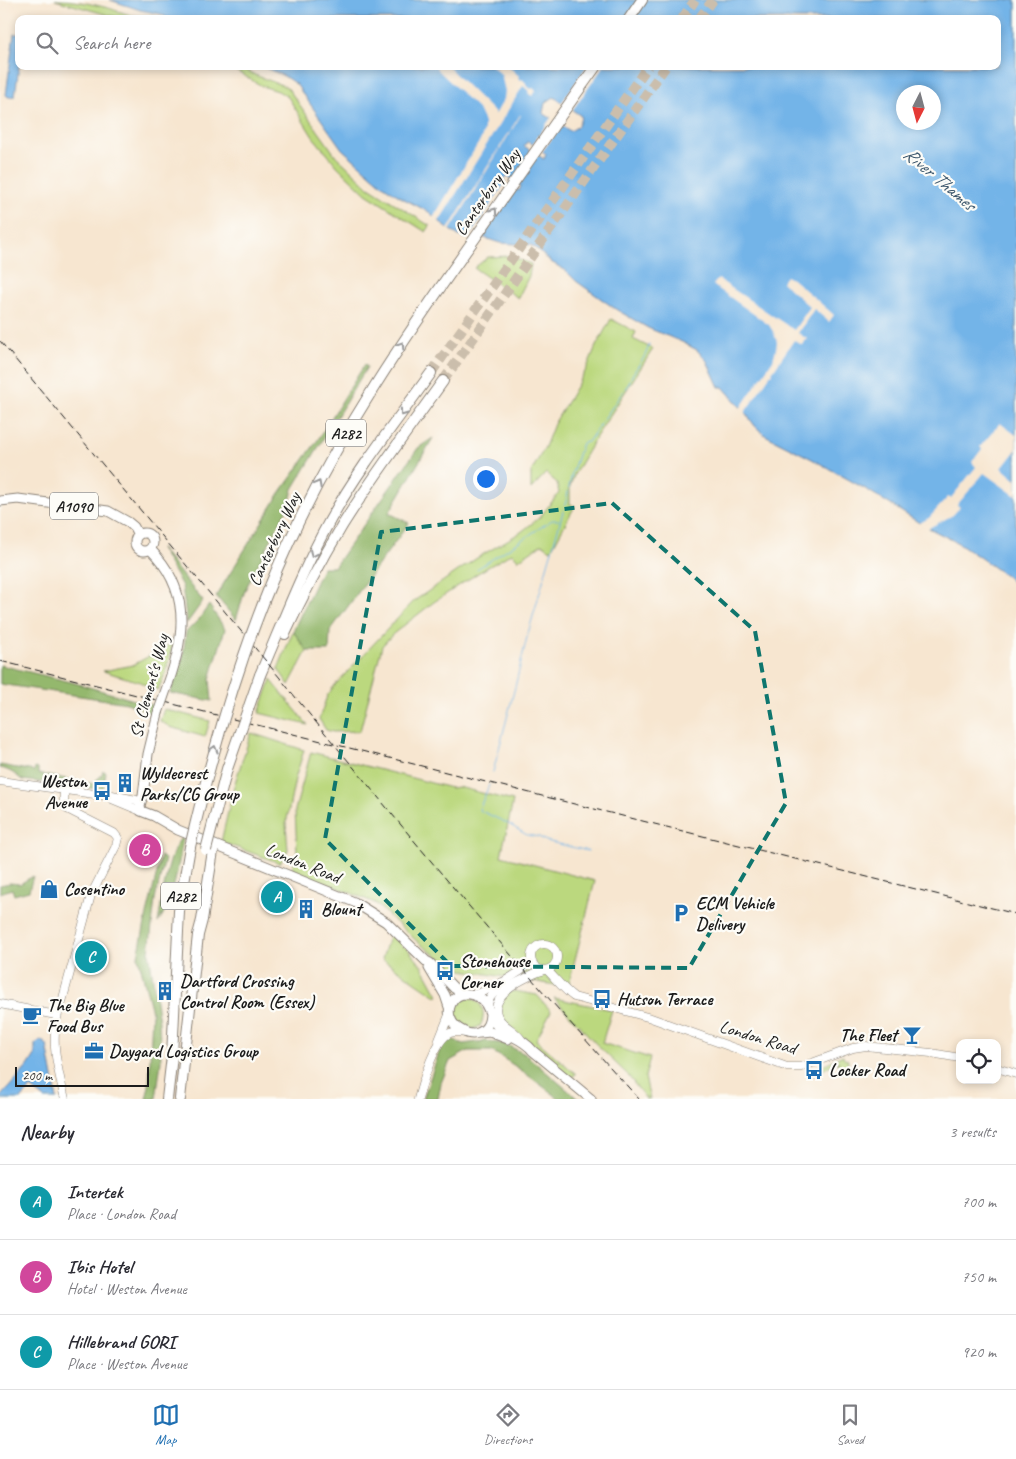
<!DOCTYPE html>
<html lang="en">
<head>
<meta charset="utf-8">
<style>
  body { margin:0; font-family:Caveat,sans-serif; background:#f2f2f3; color:#2b2b33 }
  .controls { position:absolute; right:15px; bottom:15px; display:grid; overflow:hidden; border-radius:10px; box-shadow:0 2px 8px #0003 }
  .controls button { width:45px; height:45px; display:grid; place-items:center; padding:0; border:0; border-bottom:1px solid #e1e1e2; background:#fff; color:#2b2b33; font:25px sans-serif }
  .compass { position:absolute; left:896px; top:85px; width:45px; height:45px; border-radius:50%; background:#fff; box-shadow:0 2px 8px #0003; rotate:186deg }
  .scale { position:absolute; left:15px; bottom:12px; width:134px; box-sizing:border-box; padding-left:5px; border:2px solid #1c1c1c; border-top:0; font-size:14px; line-height:18px; white-space:nowrap; color:#1c1c1c; -webkit-text-stroke:4px #fdfcf7; paint-order:stroke }
  .you { position:absolute; left:485px; top:478px; width:18px; height:18px; margin:-12px; border:4px solid #fff; border-radius:50%; background:#1a73e8; box-shadow:0 0 0 8px #1a73e833 }
  .badge { display:grid; place-items:center; width:32px; height:32px; border-radius:50%; background:#1f6fb2; color:#fff; font-size:16px; font-weight:700 }
  .pin { position:absolute; translate:-50% -50%; border:2px solid #fff; box-shadow:0 1px 5px #0006 }
  .list { margin:0; padding:0; list-style:none }
  h2 { display:flex; justify-content:space-between; align-items:center; height:65px; margin:0; padding:0 20px; font-size:21px }
  h2 small { font-size:16px; font-weight:400; color:#7c7c81 }
  .list li { display:grid; grid-template-columns:32px 1fr auto; gap:15px; align-items:center; box-sizing:border-box; height:75px; padding:0 20px; border-top:1px solid #e1e1e2 }
  .list b { display:block; font-size:19px; white-space:nowrap }
  .list p { margin:0; font-size:16px; white-space:nowrap; color:#7c7c81 }
  .list em { font-size:16px; font-style:normal; color:#7c7c81 }
  .icon { flex:none; width:28px; height:28px; fill:none; stroke:currentColor; stroke-width:2; stroke-linecap:round; stroke-linejoin:round }
  .map { position:relative; flex:none; width:1016px; height:1099px; overflow:hidden }
  .search { position:absolute; background:#fff; box-shadow:0 2px 8px #0003; left:15px; right:15px; top:15px; height:55px; display:flex; align-items:center; gap:12px; box-sizing:border-box; padding:0 18px; border-radius:10px; color:#7c7c81; font-size:19px }
  .sheet { height:290px; background:#fff }
  nav { display:flex; justify-content:space-around; align-items:center; box-sizing:border-box; height:70px; border-top:1px solid #e1e1e2; background:#fff; font-size:14px; color:#7c7c81 }
  nav a { display:grid; justify-items:center; gap:2px }
  nav .on { color:#1f6fb2 }
  .map>svg:first-child { display:block }
  .green { fill:#bbd87e; stroke:#6c7a4d }
  .forest { fill:#94b86d; stroke:#586a44 }
  .water { fill:#73b4e8; stroke:#486882; fill-rule:evenodd }
  .pier { fill:#f7e6d0 }
  .lines { fill:none; stroke-linecap:round; stroke-linejoin:round }
  .stream { stroke:#73b4e8; stroke-width:1 }
  .highway-tunnel { stroke:#cbbeac; stroke-width:10; stroke-dasharray:10 5; stroke-linecap:butt }
  .secondary-casing { stroke:#8a8176; stroke-width:9 }
  .primary-casing { stroke:#8a8176; stroke-width:11 }
  .highway-casing { stroke:#8a8176; stroke-width:12 }
  .secondary { stroke:#fff; stroke-width:8 }
  .primary { stroke:#fff; stroke-width:9 }
  .highway { stroke:#fff; stroke-width:10 }
  .rail { stroke:#1c1c1c; stroke-width:1; stroke-dasharray:8 4; stroke-linecap:butt }
  .primary-bridge-casing { stroke:#8a8176; stroke-width:11; stroke-linecap:butt }
  .highway-bridge-casing { stroke:#8a8176; stroke-width:12; stroke-linecap:butt }
  .primary-bridge { stroke:#fff; stroke-width:9 }
  .highway-bridge { stroke:#fff; stroke-width:10 }
  .oneway { stroke:#999 }
  .marked { fill:none; stroke:#0f766e; stroke-width:4; stroke-dasharray:10 6; stroke-linejoin:round }
  .labels { text-anchor:middle; stroke-width:4.5; stroke-linejoin:round; paint-order:stroke }
  .shield { fill:#fdfcf7; stroke:#605f5e; stroke-width:1 }
  .shield-label { font-size:16px; font-weight:bold; fill:#1c1c1c }
  .street-label { font-size:18px; fill:#1c1c1c; stroke:#fdfcf7 }
  .poi-label { font-size:18px; font-weight:bold; fill:#1c1c1c; stroke:#fdfcf7; text-anchor:start }
  .water-label { font-size:19px; font-style:italic; fill:#3f596e; stroke:#fdfcf7 }
</style>
</head>
<body>
<div class="map">
<svg width="1016" height="1099" viewBox="0 0 1016 1099">
  <rect width="100%" height="100%" fill="#fdfcf7"/>
  <filter id="ink" filterUnits="userSpaceOnUse"><feTurbulence type="fractalNoise" baseFrequency=".02" numOctaves="2"/><feDisplacementMap in="SourceGraphic" scale="10" xChannelSelector="R" yChannelSelector="G"/><feConvolveMatrix kernelMatrix="1 2 1 2 8 2 1 2 1" color-interpolation-filters="sRGB"/></filter>
  <filter id="wash" filterUnits="userSpaceOnUse"><feTurbulence type="fractalNoise" baseFrequency=".0096" numOctaves="4" result="noise"/><feDisplacementMap in="SourceGraphic" scale="20" xChannelSelector="R" yChannelSelector="G"/><feGaussianBlur stdDeviation="1.12" result="paint"/><feColorMatrix in="noise" values="0 0 0 0 0 0 0 0 0 0 0 0 0 0 0 0 0 1.4 0 .05"/><feComposite in="paint" operator="in"/></filter>
  <g filter="url(#wash)">
    <rect width="100%" height="100%" fill="#f7e6d0"/>
    <!-- green -->
    <g class="green">
      <path d="M55 0C68 0 83 2 96 5 113 8 129 16 146 19H122Z"/>
      <path d="M227 66H238L255 75 287 87 336 156 369 187 430 226 426 232 366 194 338 167 313 137 288 97 278 91 262 86Z"/>
      <path d="M509 256 531 264 529 276 518 298 474 268 488 257Z"/>
      <path d="M611 319 636 332 633 339 653 349 596 437 575 473 570 486V504L575 506 551 550 542 544 518 560 512 553 478 573 434 602 393 634 382 646 360 731 333 732 326 730 319 719 327 696 335 685 414 601 477 558 521 532 539 518 559 493 557 483 546 473 531 489V472L545 447 554 424 586 370 596 346Z"/>
      <path d="M293 631 307 651 289 685 278 669Z"/>
      <path d="M173 643 166 672 158 690 151 688 140 682 103 671 133 665Z"/>
      <path d="M271 680 308 725 259 713Z"/>
      <path d="M164 709 210 721 205 737 170 727 160 721Z"/>
      <path d="M251 733 304 750 295 779 286 824 288 850 280 863 221 842 234 786Z"/>
      <path d="M311 752 451 788 458 787 513 801 501 856 595 881 568 987 455 969 420 944 375 903 292 869 297 853 295 810Z"/>
      <path d="M390 934 403 944 402 946 407 948 422 966 438 995 436 996 382 959Z"/>
      <path d="M514 991 537 995 551 1011 536 1040 576 1074 571 1078 503 1021 498 1010 505 993Z"/>
      <path d="M458 998C462 998 468 997 471 998 484 1002 486 1016 480 1026 468 1033 461 1025 452 1018L453 1003Z"/>
      <path d="M554 998 612 1010 602 1043 650 1058 645 1077 650 1099H646L627 1074 599 1047Z"/>
      <path d="M843 1055 844 1058 848 1060 847 1069 836 1063 839 1062V1061L836 1062 834 1059Z"/>
      <path d="M833 1060 834 1063 813 1076 812 1072 817 1068Z"/>
    </g>
    <!-- forest -->
    <g class="forest">
      <path d="M365 364 367 367 293 489 289 505 245 590 236 620 216 596 280 493 317 441Z"/>
      <path d="M433 438 389 513 409 523 330 631 329 651H307L293 631 323 567H334L418 448Z"/>
      <path d="M160 548 203 601 187 623 182 586Z"/>
      <path d="M209 605 225 629 210 679 212 701 170 693 183 657 186 632 199 619Z"/>
      <path d="M0 665 71 682 155 706 152 715 145 710 127 703 0 684Z"/>
      <path d="M0 765 34 771 35 768 38 769V774L95 784 96 780 101 776 103 771 106 772 103 788 99 789 22 780C15 774 10 770 0 768Z"/>
      <path d="M181 838 183 839C178 867 174 899 158 923 162 900 167 855 181 838Z"/>
      <path d="M161 856 165 859 155 899 149 952 159 1022 161 1061 156 1099H146L149 1086 152 1012 138 956 147 914Z"/>
      <path d="M33 876 29 891 14 895 12 889 0 893V885L10 883 20 884Z"/>
      <path d="M451 1039 463 1044 485 1041 505 1044 525 1054 578 1099H560L518 1068 492 1051H468L450 1061 441 1083 438 1099H423L442 1044Z"/>
    </g>
    <!-- water -->
    <g class="water">
      <path d="M110 0H1016V586L1006 576 962 545 921 524 869 491 812 459 765 435 755 426 744 411 723 387H719L707 361 697 350 682 342 648 328 617 310 576 281 565 270 551 262 539 251 531 245 500 243 473 234 470 237 465 238 459 236 447 228 429 212 402 198 384 186 342 149 296 84 284 76 261 66H997V19H169L161 14 140 10ZM904 92H934V122H904ZM554 97 581 116C580 124 577 128 570 131L543 113 545 103ZM527 142H529L546 154 544 159 524 146ZM507 176 521 186 519 191 503 180Z"/>
      <path d="M14 34H19V66L15 96 8 97 6 95Z"/>
      <path d="M41 1040 47 1045 57 1099H45L31 1088 21 1099H0V1097L28 1066 35 1055V1044Z"/>
    </g>
    <!-- pier -->
    <g class="pier">
      <path d="M437 66H447L495 113V115L504 99 505 91 501 74 492 66H508L519 76 518 78 521 80 522 79 526 83V85L531 89 533 88 536 91 532 96 528 93 529 91 523 86 438 223 433 218 481 139 484 131V122L478 109 436 68Z"/>
      <path d="M587 66H604L571 112 560 105Z"/>
      <path d="M520 115H521L449 232 447 231Z"/>
      <path d="M552 116 563 124 541 153 531 147Z"/>
      <path d="M507 180 517 187 481 240 473 237 471 240H467Z"/>
      <path d="M786 276 795 281 834 315 829 322 814 309 798 333 807 339 802 345 794 340 743 415 739 410 773 360 776 349 777 342 774 333 769 325 713 285 718 279 794 330 810 307 782 282Z"/>
      <path d="M1000 423 1016 435V450L1002 468 1016 480V496L984 473 957 505 960 507 953 515 927 529 918 524 929 518 949 496 951 498 976 467 972 462 982 449 980 447Z"/>
    </g>
    <g class="lines">
      <!-- stream -->
      <g class="stream">
        <path d="M477 569 552 520H559"/>
        <path d="M493 772 515 687 527 637 566 501 572 473 582 443 588 442 629 383C633 368 646 361 649 344"/>
        <path d="M489 785 479 810 507 823 527 835 539 837 546 841 588 851"/>
      </g>
    </g>
  </g>
  <g filter="url(#ink)">
    <g class="lines">
      <!-- highway-tunnel -->
      <g class="highway-tunnel">
        <path d="M682 19 695 0"/>
        <path d="M699 19 713 0"/>
        <path d="M431 373 648 66"/>
        <path d="M443 381 666 66"/>
      </g>
      <!-- secondary casing -->
      <g class="secondary-casing">
        <g id="secondary">
          <path d="M0 781 109 796 112 795 136 800 141 802"/>
          <path d="M64 790V803L67 809 114 833 118 838 116 846 91 895 62 1002C48 1035 57 1066 65 1099"/>
          <path d="M112 799 141 811"/>
          <circle cx="544" cy="957" r="13"/>
          <path d="M547 970C556 979 563 989 574 997L651 1018 787 1067H801L853 1048 866 1046 931 1053 960 1058"/>
          <path d="M517 983C504 992 486 1007 503 1023 509 1029 516 1032 521 1039"/>
          <path d="M472 994C486 993 507 980 519 972 524 969 527 964 531 961"/>
          <path d="M0 1004 56 1015"/>
          <path d="M488 1008C487 991 504 989 516 983 525 979 533 973 542 971"/>
          <path d="M439 1040 449 1015"/>
          <path d="M997 1068 1016 1074"/>
          <path d="M418 1099C422 1084 435 1039 450 1033 455 1031 461 1032 466 1033"/>
        </g>
      </g>
      <!-- primary casing -->
      <g class="primary-casing">
        <g id="primary">
          <path d="M0 501 18 499 108 511 128 522 134 527 138 535"/>
          <circle cx="144" cy="542" r="9"/>
          <path d="M150 549C190 589 186 634 168 684"/>
          <path d="M158 713 148 754 143 796 140 805 141 811 154 816 178 830 354 902 386 922 426 961 430 963 454 988 465 994"/>
          <path d="M429 968 445 995 449 1007"/>
          <path d="M490 1012C490 1021 488 1029 478 1033 473 1035 468 1034 463 1031 436 1018 453 983 478 997 490 1003 489 1019 499 1028 510 1037 524 1039 533 1051L591 1099"/>
          <path d="M480 1033 490 1032 508 1039"/>
        </g>
      </g>
      <!-- highway casing -->
      <g class="highway-casing">
        <g id="highway">
          <path d="M629 19 642 0"/>
          <path d="M285 634C302 597 321 561 342 526 373 476 409 429 443 381"/>
          <path d="M260 675C282 624 302 571 329 522 358 469 396 422 431 373"/>
          <path d="M167 1099 172 1056 179 911 190 847"/>
          <path d="M180 1099 198 935 202 920 213 851"/>
        </g>
      </g>
      <!-- secondary -->
      <use href="#secondary" class="secondary"/>
      <!-- primary -->
      <use href="#primary" class="primary"/>
      <!-- highway -->
      <use href="#highway" class="highway"/>
      <!-- rail -->
      <g class="rail">
        <path d="M0 341 280 678C307 712 336 746 364 780 453 889 544 995 639 1099"/>
        <path d="M0 661 1016 914"/>
      </g>
      <!-- primary-bridge casing -->
      <g class="primary-bridge-casing">
        <path id="primary-bridge" d="M158 713 168 684"/>
      </g>
      <!-- highway-bridge casing -->
      <g class="highway-bridge-casing">
        <g id="highway-bridge">
          <path d="M190 847C214 743 244 640 289 542 340 432 405 337 475 238 515 181 555 123 596 66"/>
          <path d="M206 850 227 769 260 675"/>
        </g>
      </g>
      <!-- primary-bridge -->
      <use href="#primary-bridge" class="primary-bridge"/>
      <!-- highway-bridge -->
      <use href="#highway-bridge" class="highway-bridge"/>
    </g>
    <!-- one-way arrows -->
    <defs><path id="oneway-chevron" d="M-2-3.5L2.5 0L-2 3.5" fill="none" stroke-width="1.6" stroke-linecap="round" stroke-linejoin="round" transform="scale(1.25)"/></defs>
    <g class="oneway">
      <use href="#oneway-chevron" transform="translate(494 211) rotate(-55)"/>
      <use href="#oneway-chevron" transform="translate(401 345) rotate(-57)"/>
      <use href="#oneway-chevron" transform="translate(403 413) rotate(126)"/>
      <use href="#oneway-chevron" transform="translate(318 484) rotate(-62)"/>
      <use href="#oneway-chevron" transform="translate(313 554) rotate(116)"/>
      <use href="#oneway-chevron" transform="translate(214 749) rotate(-75)"/>
    </g>
  </g>
  <!-- marked area -->
  <path class="marked" d="M612 503 755 631 786 803 689 968 451 966 325 839 381 532Z"/>
  <!-- icons -->
  <defs>
    <g id="building-bare" transform="scale(1.5)"><path d="M-4-6H4V6H1V3H-1V6H-4ZM-2.5-4.3h1.7v1.8h-1.7ZM.8-4.3h1.7v1.8H.8ZM-2.5-1h1.7V.8h-1.7ZM.8-1h1.7V.8H.8Z" fill="#1f6fb2" stroke="#fdfcf7" stroke-width="2.5" paint-order="stroke"/></g>
    <g id="bus-bare" transform="scale(1.5)"><path d="M-5-6H5V4H4V6H2V4H-2V6H-4V4H-5ZM-3.5-4V0h7V-4ZM-3.5 1.2v1.5H-2V1.2ZM2 1.2v1.5H3.5V1.2Z" fill="#1f6fb2" stroke="#fdfcf7" stroke-width="2.5" paint-order="stroke"/></g>
    <g id="shop-bare" transform="scale(1.5)"><path d="M-5-2.5h2.3a2.7 3.5 0 0 1 5.4 0H5L5.5 6h-11ZM-1.5-2.5h3a1.5 2.3 0 0 0-3 0Z" fill="#1f6fb2" stroke="#fdfcf7" stroke-width="2.5" paint-order="stroke"/></g>
    <g id="parking-bare" transform="scale(1.5)"><path d="M-3.5-5.5H1a3.5 3.5 0 0 1 0 7H-1V5.5H-3.5ZM-1-3.4V-.6H.8a1.4 1.4 0 0 0 0-2.8Z" fill="#1f6fb2" stroke="#fdfcf7" stroke-width="2.5" paint-order="stroke"/></g>
    <g id="cafe-bare" transform="scale(1.5)"><path d="M-5.5-4.5H6V0H3Q3 3.5 0 3.5H-2.5Q-5.5 3.5-5.5 0ZM3-3.2v2h1.7v-2ZM-6 4.5H4V6H-6Z" fill="#1f6fb2" stroke="#fdfcf7" stroke-width="2.5" paint-order="stroke"/></g>
    <g id="bar-bare" transform="scale(1.5)"><path d="M-6-5H6L.8 .8V4.5H3.5V6h-7V4.5H-.8V.8Z" fill="#1f6fb2" stroke="#fdfcf7" stroke-width="2.5" paint-order="stroke"/></g>
    <g id="office-bare" transform="scale(1.5)"><path d="M-6-3h4V-5.5h4V-3h4V5H-6ZM-1-4.5V-3h2v-1.5ZM-6 0V1H6V0Z" fill="#1f6fb2" stroke="#fdfcf7" stroke-width="2.5" paint-order="stroke"/></g>
  </defs>
  <g fill-rule="evenodd">
    <use href="#building-bare" x="125" y="783"/>
    <use href="#bus-bare" x="102" y="791"/>
    <use href="#shop-bare" x="49" y="889"/>
    <use href="#building-bare" x="306" y="909"/>
    <use href="#parking-bare" x="681" y="913"/>
    <use href="#bus-bare" x="445" y="971"/>
    <use href="#building-bare" x="165" y="991"/>
    <use href="#bus-bare" x="602" y="999"/>
    <use href="#cafe-bare" x="32" y="1015"/>
    <use href="#bar-bare" x="912" y="1035"/>
    <use href="#office-bare" x="94" y="1051"/>
    <use href="#bus-bare" x="814" y="1070"/>
  </g>
  <g class="labels">
    <!-- shield labels -->
    <g class="shield">
      <rect x="326" y="419.5" width="40" height="27" rx="4"/>
      <rect x="50" y="492.5" width="48" height="27" rx="4"/>
      <rect x="161" y="882.5" width="40" height="27" rx="4"/>
    </g>
    <g class="shield-label">
      <text x="346" y="439">A282</text>
      <text x="74" y="512">A1090</text>
      <text x="181" y="902">A282</text>
    </g>
    <!-- street labels -->
    <g class="street-label">
      <text transform="translate(487 192) rotate(-55)" y="6">Canterbury Way</text>
      <text transform="translate(274 539) rotate(-65)" y="6">Canterbury Way</text>
      <text transform="translate(149 686) rotate(-75)" y="6">St Clement's Way</text>
      <text transform="translate(303 863) rotate(22)" y="6">London Road</text>
      <text transform="translate(758 1037) rotate(17)" y="6">London Road</text>
    </g>
    <!-- poi labels -->
    <g class="poi-label">
      <text x="140" y="779">Wyldecrest<tspan x="140" dy="21">Parks/CG Group</tspan></text>
      <text x="87" y="787" text-anchor="end">Weston<tspan x="87" dy="21">Avenue</tspan></text>
      <text x="64" y="895">Cosentino</text>
      <text x="696" y="909">ECM Vehicle<tspan x="696" dy="21">Delivery</tspan></text>
      <text x="321" y="915">Blount</text>
      <text x="460" y="967">Stonehouse<tspan x="460" dy="21">Corner</tspan></text>
      <text x="180" y="987">Dartford Crossing<tspan x="180" dy="21">Control Room (Essex)</tspan></text>
      <text x="617" y="1005">Hutson Terrace</text>
      <text x="47" y="1011">The Big Blue<tspan x="47" dy="21">Food Bus</tspan></text>
      <text x="897" y="1041" text-anchor="end">The Fleet</text>
      <text x="109" y="1057">Daygard Logistics Group</text>
      <text x="829" y="1076">Locker Road</text>
    </g>
    <!-- water labels -->
    <g class="water-label">
      <text transform="translate(940 178) rotate(40)" y="7">River Thames</text>
    </g>
  </g>
</svg>
<div class="controls">
<button><svg class="icon" aria-label="locate" viewBox="0 0 24 24"><circle cx="12" cy="12" r="6"/><path d="M12 2v4M12 18v4M2 12h4M18 12h4"/></svg></button>
</div>
<svg class="compass" viewBox="-18 -18 36 36"><path d="M0-13l5 13h-10z" fill="#e53935"/><path d="M0 13l5-13h-10z" fill="#7c7c81"/></svg>
<div class="scale">200 m</div>
<div class="you"></div>
<div class="pin badge" style="left:277px;top:897px;background:#0f9aa8">A</div>
<div class="pin badge" style="left:145px;top:850px;background:#d1479c">B</div>
<div class="pin badge" style="left:91px;top:957px;background:#0f9aa8">C</div>
<div class="search"><svg class="icon" aria-label="search" viewBox="0 0 24 24"><circle cx="10" cy="10" r="6"/><path d="M15 15l6 6"/></svg>Search here</div>
</div>
<section class="sheet">
<h2>Nearby<small>3 results</small></h2>
<ul class="list">
<li><span class="badge" style="background:#0f9aa8">A</span><div><b>Intertek</b><p>Place · London Road</p></div><em>700 m</em></li>
<li><span class="badge" style="background:#d1479c">B</span><div><b>Ibis Hotel</b><p>Hotel · Weston Avenue</p></div><em>750 m</em></li>
<li><span class="badge" style="background:#0f9aa8">C</span><div><b>Hillebrand GORI</b><p>Place · Weston Avenue</p></div><em>920 m</em></li>
</ul>
</section>
<nav>
<a class="on"><svg class="icon" aria-label="map" viewBox="0 0 24 24"><path d="M3 6l6-2 6 2 6-2v14l-6 2-6-2-6 2zM9 4v14M15 6v14"/></svg>Map</a>
<a><svg class="icon" aria-label="directions" viewBox="0 0 24 24"><path d="M12 3l9 9-9 9-9-9zM9 14v-3h6M13 9l2 2-2 2"/></svg>Directions</a>
<a><svg class="icon" aria-label="saved" viewBox="0 0 24 24"><path d="M7 4h10v16l-5-4-5 4z"/></svg>Saved</a>
</nav>
</body>
</html>
